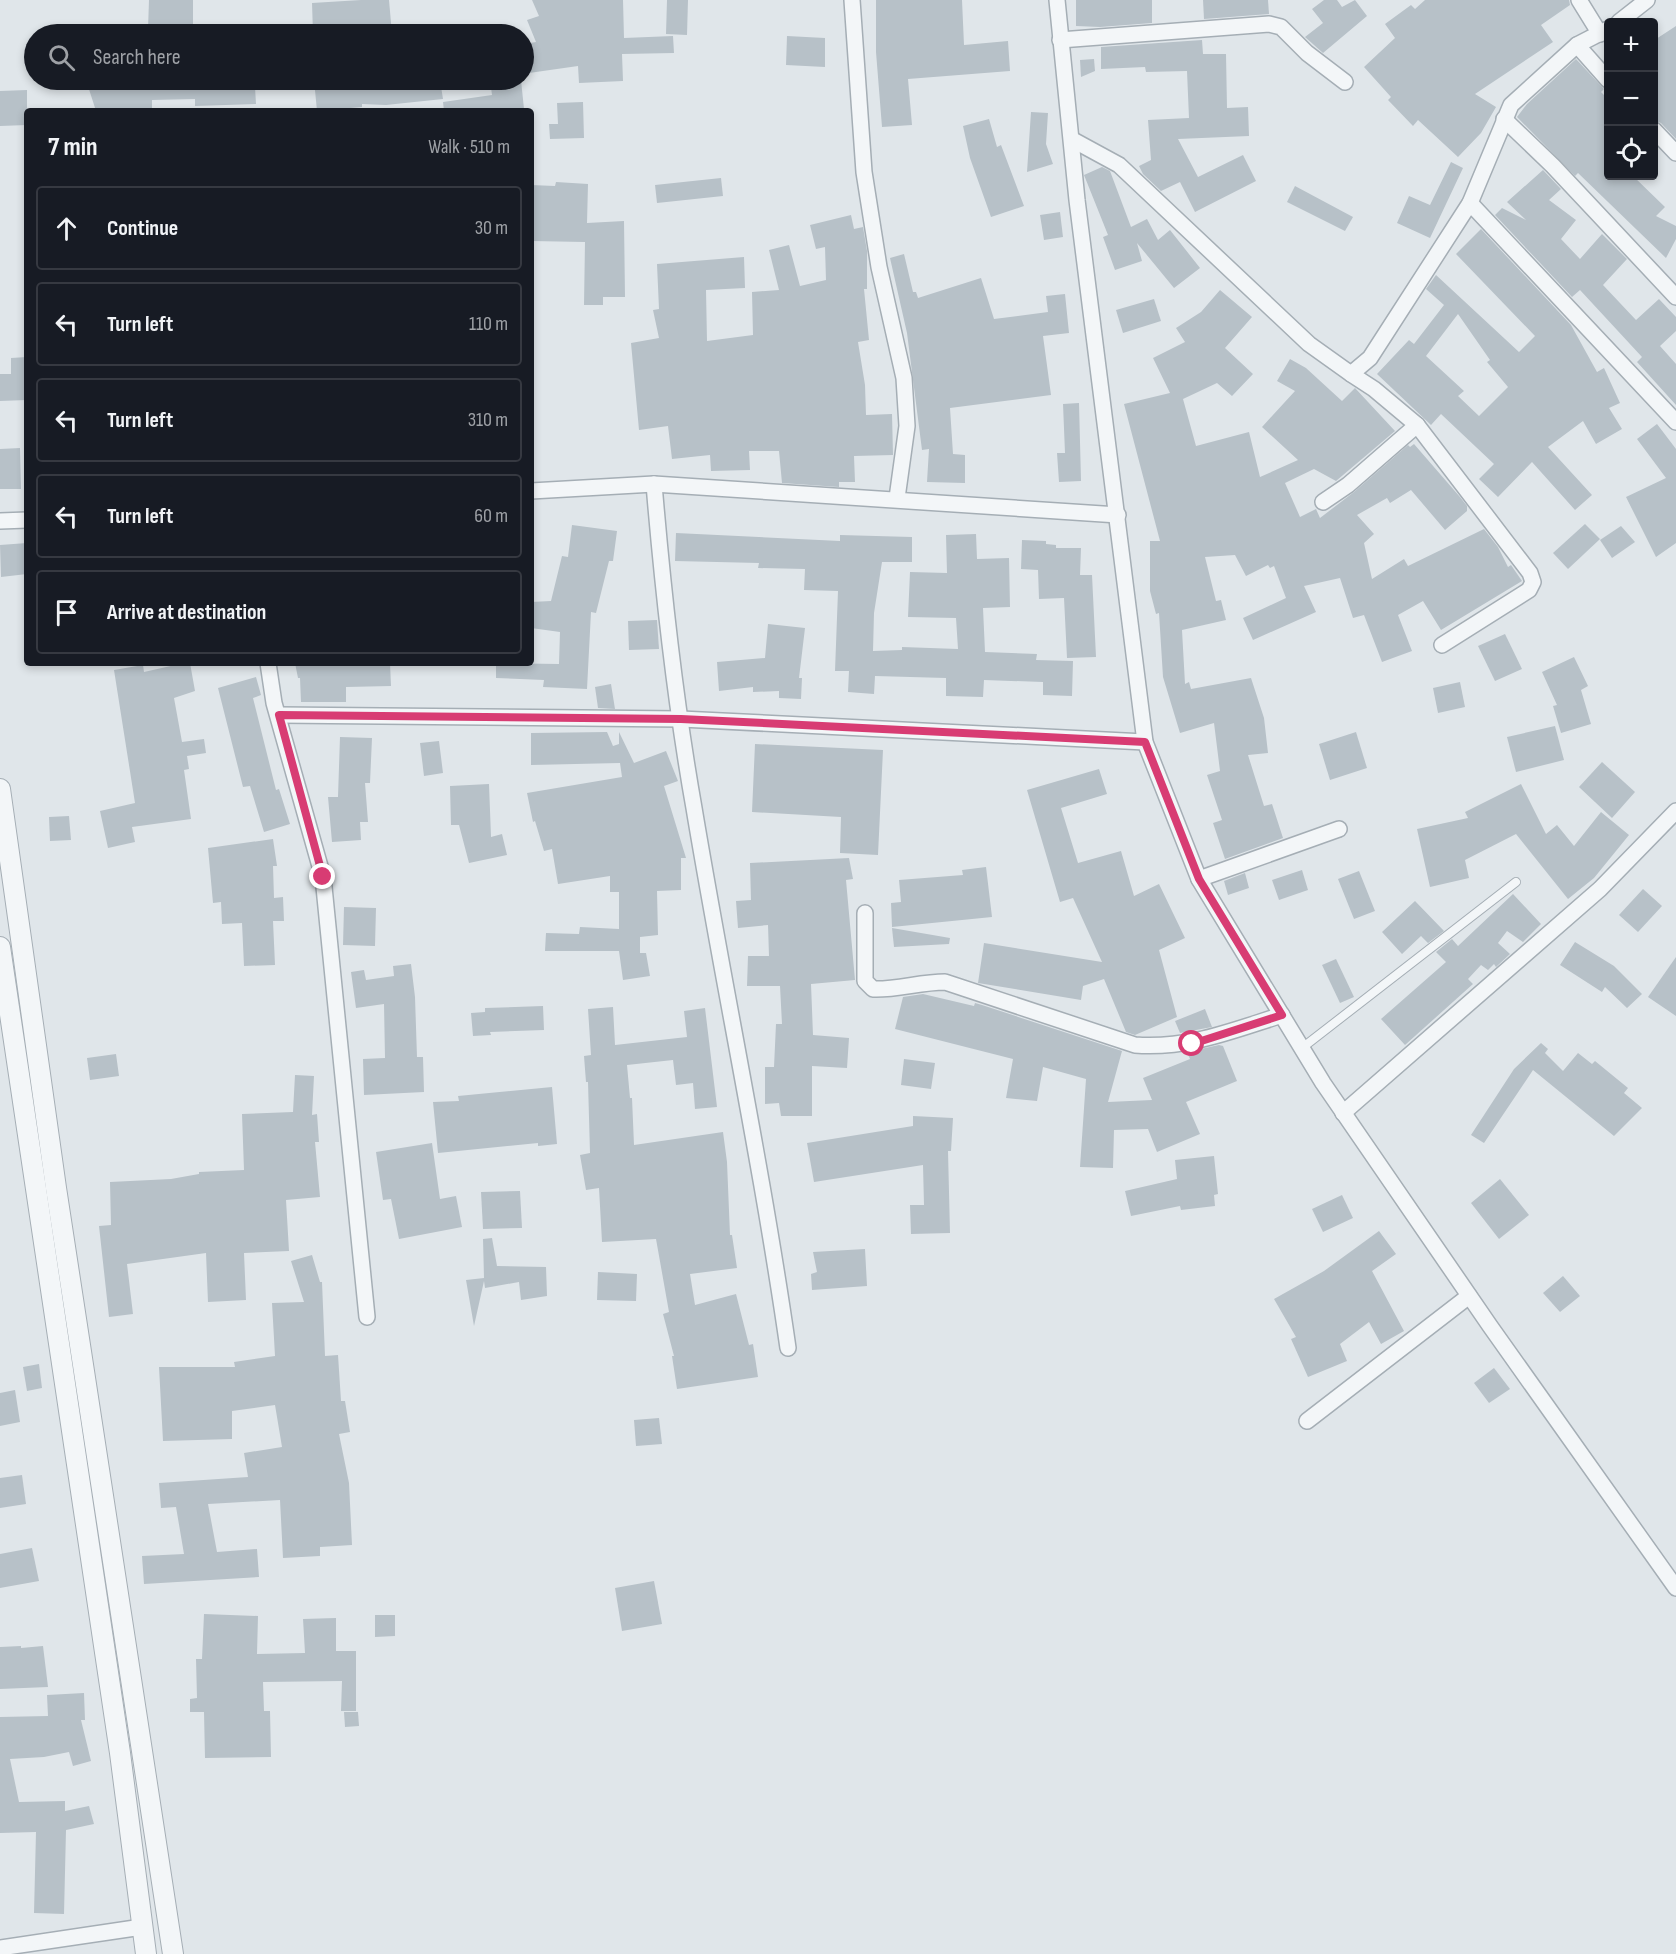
<!DOCTYPE html>
<html lang="en">
<head>
<meta charset="utf-8">
<style>
  body { margin:0; font-family:"Sofia Sans Condensed",sans-serif; background:#20242c; color:#f1f3f6 }
  .controls { position:absolute; right:18px; top:18px; display:grid; overflow:hidden; border-radius:6px; box-shadow:0 3px 9px #0003 }
  .controls button { width:54px; height:54px; display:grid; place-items:center; padding:0; border:0; border-bottom:2px solid #363941; background:#171b24; color:#f1f3f6; font:30px sans-serif }
  .stop { position:absolute; width:18px; height:18px; margin:-14px; border:4px solid #d83c73; border-radius:50%; background:#fff }
  .stop.end { background:#d83c73; border-color:#fff; box-shadow:0 2px 6px #0008 }
  .list { margin:0; padding:0; list-style:none }
  h2 { display:flex; justify-content:space-between; align-items:center; height:78px; margin:0; padding:0 24px; font-size:26px }
  h2 small { font-size:20px; font-weight:400; color:#9ea1a6 }
  .list li { display:grid; grid-template-columns:39px 1fr auto; gap:18px; align-items:center; box-sizing:border-box; height:84px; margin:0 12px 12px; padding:0 12px; border:2px solid #363941; border-radius:6px }
  .list b { display:block; font-size:22px; white-space:nowrap }
  .list em { font-size:20px; font-style:normal; color:#9ea1a6 }
  .icon { flex:none; width:33px; height:33px; fill:none; stroke:currentColor; stroke-width:2; stroke-linecap:round; stroke-linejoin:round }
  .map { position:relative; flex:none; width:1676px; height:1954px; overflow:hidden }
  .search { position:absolute; background:#171b24; box-shadow:0 3px 9px #0003; left:24px; top:24px; width:510px; height:66px; display:flex; align-items:center; gap:15px; box-sizing:border-box; padding:0 21px; border-radius:33px; color:#9ea1a6; font-size:22px }
  .panel { position:absolute; background:#171b24; box-shadow:0 3px 9px #0003; left:24px; top:108px; width:510px; height:558px; border-radius:6px }
  .map>svg:first-child { display:block }
  .building { fill:#b7c1c8; fill-rule:evenodd }
  .lines { fill:none; stroke-linecap:round; stroke-linejoin:round }
  .service-casing { stroke:#a5aeb5; stroke-width:10 }
  .minor-casing { stroke:#a5aeb5; stroke-width:18 }
  .tertiary-casing { stroke:#a5aeb5; stroke-width:22 }
  .service { stroke:#f3f6f8; stroke-width:8 }
  .minor { stroke:#f3f6f8; stroke-width:15 }
  .tertiary { stroke:#f3f6f8; stroke-width:20 }
  .route { stroke:#d83c73; stroke-width:8 }
</style>
</head>
<body>
<div class="map">
<svg width="1676" height="1954" viewBox="0 0 1676 1954">
  <rect width="100%" height="100%" fill="#e0e6ea"/>
  <!-- building -->
  <g class="building">
    <path d="M149 0H193V31L148 29Z"/>
    <path d="M361 0H389L392 34H313L312 3Z"/>
    <path d="M532 0H623L624 38 673 36 674 53 622 54 623 81 579 83 578 66 529 73 524 44 536 42 527 20 539 16Z"/>
    <path d="M667 0H688L687 35 666 34Z"/>
    <path d="M876 0H962L964 45 1008 41 1010 71 908 79 912 125 882 127 876 52Z"/>
    <path d="M1076 0H1152V23L1100 27 1076 26Z"/>
    <path d="M1203 0H1268L1269 14 1204 19Z"/>
    <path d="M1324 0H1337L1342 7 1355 0 1367 16 1323 53 1305 37 1323 23 1312 9Z"/>
    <path d="M1425 0H1569L1570 5 1541 25 1553 42 1475 94 1496 107 1481 133 1458 157 1418 120 1413 126 1388 100 1391 97 1364 67 1395 38 1385 24 1411 5 1415 9Z"/>
    <path d="M1676 26V139L1661 123 1653 120V41Z"/>
    <path d="M787 36 825 38V67L786 65Z"/>
    <path d="M1202 40 1203 54H1226L1227 108 1248 107 1249 136 1178 139 1198 177 1243 155 1256 181 1195 212 1180 182 1161 191 1143 174 1139 166 1151 160 1148 120 1189 118 1187 71 1146 72 1145 67 1101 69V47Z"/>
    <path d="M1094 59 1095 71 1081 77 1080 60Z"/>
    <path d="M1576 59 1604 89 1601 92 1608 99V176H1633L1665 207 1656 216 1676 226V239L1666 258 1578 173 1575 176 1517 117 1527 104Z"/>
    <path d="M86 80H205V89L255 87 256 104 195 106V99L152 100V111H96Z"/>
    <path d="M314 80 404 85 403 81 440 80 443 99 386 105 362 104V107L317 111Z"/>
    <path d="M490 80H521L524 109 444 111 443 102 492 95Z"/>
    <path d="M27 90V125L0 126V91Z"/>
    <path d="M583 102 584 138 550 139 549 124H558L557 103Z"/>
    <path d="M1031 112 1048 113 1046 144 1053 164 1027 172Z"/>
    <path d="M989 119 997 147 1001 145 1024 206 991 217 970 158 963 126Z"/>
    <path d="M1451 162 1463 168 1430 238 1397 223 1409 196 1430 205Z"/>
    <path d="M1102 167 1110 171 1131 227 1147 219 1158 240 1170 230 1200 268 1174 288 1137 243 1142 261 1115 270 1103 237 1108 235 1084 175Z"/>
    <path d="M1543 170 1561 189 1549 200 1576 220 1561 239 1580 259 1602 234 1627 259 1603 285 1636 320 1659 299 1676 317V331L1660 346 1676 364V405L1637 362 1642 357 1580 290 1572 297 1495 215 1502 208 1526 220 1507 202Z"/>
    <path d="M721 178 723 196 657 203 655 185Z"/>
    <path d="M556 182 588 184 587 223 624 221 625 297H603V305H584L585 242 531 241V185L555 186Z"/>
    <path d="M1295 186 1353 217 1345 231 1287 202Z"/>
    <path d="M1060 212 1063 237 1044 240 1040 215Z"/>
    <path d="M851 215 854 229 863 227 867 251V289H864L869 340 858 342 865 385 866 415 892 414 893 455 854 456 855 482H839V487L782 483 779 451H749L750 470 711 471 710 455 672 459 668 426 639 430 631 343 659 338 653 310 659 309 657 264 744 257 745 288 706 290 707 341 753 335 752 292 779 290 769 250 789 245 800 286 826 280 825 247 816 249 810 225Z"/>
    <path d="M1481 229 1571 325 1597 372 1604 368 1620 403 1609 408 1622 429 1596 444 1583 421 1548 447 1592 495 1575 510 1532 462 1498 497 1479 479 1494 464 1441 414 1431 425 1377 374 1409 340 1414 344 1444 305 1426 289 1436 275 1519 352 1535 336 1456 254ZM1458 314 1490 360 1487 362 1508 387 1479 416 1458 396 1464 391 1426 356Z"/>
    <path d="M904 254 913 292H916L918 298 981 278 994 319 1048 312 1046 296 1065 294 1069 333 1043 336 1051 395 950 408 953 454 965 455V483L927 482 929 449 922 450 907 333 890 258Z"/>
    <path d="M1220 290 1252 317 1225 348 1253 374 1232 396 1217 383 1183 399 1196 446 1249 432 1260 477 1298 460 1262 427 1295 391 1277 381 1290 359 1306 368 1342 401 1355 388 1395 431 1336 481 1314 469 1285 483 1300 517 1316 509 1320 518 1354 492 1408 445 1410 447 1414 444 1460 497 1467 506V511L1445 530 1411 490 1390 503 1387 498 1357 515 1374 534 1364 543 1372 579 1404 559 1408 566 1484 529 1498 547 1508 567 1511 565 1522 581 1441 630 1423 601 1398 615 1412 651 1382 662 1364 615 1353 618 1340 578 1304 586 1316 612 1253 640 1243 618 1286 598 1274 566 1270 568 1268 565 1246 576 1235 555 1205 557 1216 601 1221 600 1226 620 1182 630 1185 684 1189 682 1191 689 1251 678 1264 718 1268 753 1248 755 1264 806 1272 804 1283 838 1225 859 1213 823 1222 820 1207 775 1220 771 1214 723 1180 733 1163 677 1159 613 1156 614 1150 591V541H1160L1124 404 1170 393 1153 358 1185 342 1176 328 1201 312Z"/>
    <path d="M1154 299 1161 321 1123 333 1116 310Z"/>
    <path d="M27 357V400L0 401V374H11V358Z"/>
    <path d="M1079 403 1081 481 1059 482 1057 453H1065L1063 404Z"/>
    <path d="M1657 424 1676 449V543L1656 557 1626 497 1666 478 1637 439Z"/>
    <path d="M20 448 21 489H0V449Z"/>
    <path d="M1585 524 1600 539 1568 569 1553 553Z"/>
    <path d="M572 525 617 531 613 561H609L596 613 591 612 587 689 543 687 544 680 496 678V663L559 664 560 632 531 628V602L551 601 562 556 568 557Z"/>
    <path d="M1621 526 1635 542 1612 558 1600 540Z"/>
    <path d="M676 533 840 541V535L912 537V562H882L874 613 873 651 902 650V647L958 649 956 618 908 617 910 572 947 573 946 535 976 534 977 559 1009 558 1010 607 983 608 985 652 1037 654 1036 660 1073 661 1072 696 1043 695V682L984 680 983 697 946 696V678L875 676 874 694 848 692 849 671H835L838 591 804 590 805 569 758 568 759 563 675 561Z"/>
    <path d="M1022 540 1046 541V544L1056 545V548H1081L1080 575H1092L1096 657 1067 658 1064 598 1039 599 1038 570 1021 569Z"/>
    <path d="M27 543V574L1 577 0 545Z"/>
    <path d="M657 620 659 649 629 650 628 621Z"/>
    <path d="M768 624 805 628 799 678H802L801 699 779 698V691L753 692V687L719 691 717 662 765 658Z"/>
    <path d="M1505 634 1522 669 1495 681 1478 646Z"/>
    <path d="M1574 657 1588 686 1581 690 1591 724 1561 733 1553 706 1557 705 1542 672Z"/>
    <path d="M184 663H190L195 691 174 698 182 742 204 739 206 753 187 756 189 769 184 770 191 819 132 827 135 842 108 848 100 811 135 803 114 670 143 665 144 672Z"/>
    <path d="M295 663H390L391 686 346 687V702H301L300 678H298Z"/>
    <path d="M256 677 261 695 253 698 276 790 279 789 290 824 264 832 250 786 243 787 218 688Z"/>
    <path d="M1460 682 1465 707 1438 713 1433 688Z"/>
    <path d="M611 684 615 709 598 708 595 687Z"/>
    <path d="M1555 726 1564 760 1516 772 1507 737Z"/>
    <path d="M607 732 613 746 619 744V732L634 763 666 751 678 781 664 786 686 858H681V890L657 891 658 935 640 937V953H646L650 976 623 980 619 951H545L546 933 579 934 580 927 619 929V892H610V876L558 884 552 849 544 851 535 821 533 822 527 793 622 777 620 763 531 765V733Z"/>
    <path d="M1356 732 1367 768 1330 780 1319 744Z"/>
    <path d="M340 737 372 738 370 783H365L368 822H360L361 840 332 842 328 797H338Z"/>
    <path d="M439 741 443 773 424 776 420 743Z"/>
    <path d="M755 744 883 750 878 855 840 853 841 817 752 812Z"/>
    <path d="M1602 762 1635 792 1612 818 1579 787Z"/>
    <path d="M1099 769 1107 794 1061 808 1078 863 1121 851 1134 896 1159 884 1185 938 1159 950 1177 1017 1135 1035 1126 1032 1104 979 1083 986 1081 1000 978 983 984 943 1102 962 1073 898 1060 902 1027 790Z"/>
    <path d="M489 784 491 837 502 834 507 855 469 863 459 825H451L450 786Z"/>
    <path d="M1521 784 1546 834 1557 825 1574 846 1601 812 1629 835 1594 878 1568 899 1516 834 1465 860 1469 878 1430 887 1417 829 1468 818 1465 812Z"/>
    <path d="M69 816 71 840 50 841 49 817Z"/>
    <path d="M273 839 277 866H273L274 898 283 897 284 921H273L275 965 244 966 242 923 222 924 221 902 213 903 208 848Z"/>
    <path d="M849 858 853 879 846 880 855 980 811 984 813 1035 849 1038 847 1068 812 1066V1116H781L779 1103 765 1104V1067H774L776 1024H782L780 986H747L748 956H769L768 925 738 928 736 901 751 900 750 863Z"/>
    <path d="M986 867 992 917 892 927 891 903 901 902 899 880 963 875 962 870Z"/>
    <path d="M1302 870 1308 890 1279 900 1272 880Z"/>
    <path d="M1359 871 1375 911 1354 919 1338 879Z"/>
    <path d="M1245 873 1249 888 1228 895 1224 881Z"/>
    <path d="M1643 889 1662 906 1638 932 1619 915Z"/>
    <path d="M1513 894 1541 924 1523 942 1507 931 1498 943 1510 954 1496 967 1494 964 1488 970 1481 965 1468 979 1473 984 1405 1045 1381 1019 1446 962 1436 952 1452 939 1458 946Z"/>
    <path d="M1415 901 1444 931 1428 943 1421 936 1402 954 1382 932Z"/>
    <path d="M344 907 376 908 375 946 343 945Z"/>
    <path d="M892 928 950 938 949 944 894 947Z"/>
    <path d="M1575 942 1614 966 1642 994 1627 1008 1605 987 1602 992 1560 965Z"/>
    <path d="M1676 957V1016L1648 997Z"/>
    <path d="M1336 959 1354 997 1340 1003 1322 965Z"/>
    <path d="M411 964 415 997 417 1057H423L424 1092 364 1095 363 1059 385 1058 384 1004 356 1008 351 972 364 970 366 980 394 976 393 966Z"/>
    <path d="M923 994 974 1006 975 1003 982 1005 1122 1051 1108 1102 1152 1100 1143 1078 1190 1059 1187 1052 1219 1045 1223 1046 1237 1081 1186 1102 1200 1134 1157 1152 1148 1129 1114 1130 1113 1168 1080 1167 1086 1079 1043 1067 1037 1101 1006 1098 1013 1059 895 1029 903 997Z"/>
    <path d="M543 1006 544 1030 490 1032 491 1035 473 1036 471 1013 485 1012V1008Z"/>
    <path d="M613 1007 615 1045 687 1037 684 1011 705 1008 717 1107 695 1109 693 1083 676 1085 673 1060 627 1065 630 1098H632L634 1145 723 1132 727 1162 730 1235H732L737 1268 690 1274 695 1305 736 1294 749 1345 753 1344 758 1377 677 1389 672 1356H674L663 1314 669 1312 656 1239 602 1242 599 1188 586 1190 580 1155 590 1153 588 1082H586L584 1056 591 1055 588 1009Z"/>
    <path d="M1205 1009 1212 1027 1180 1033 1175 1021Z"/>
    <path d="M1541 1043 1548 1049 1545 1053 1563 1071 1578 1053 1592 1064 1595 1061 1628 1088 1624 1093 1642 1108 1614 1136 1533 1070 1484 1143 1471 1135 1514 1069Z"/>
    <path d="M116 1054 119 1076 90 1080 87 1058Z"/>
    <path d="M904 1059 935 1063 931 1089 901 1085Z"/>
    <path d="M295 1075 314 1076 312 1115 317 1114 319 1142H315L320 1197 286 1200 289 1251 244 1253 246 1300 208 1302 206 1253 127 1264 133 1314 109 1317 99 1226 111 1225 110 1182 171 1179 199 1174V1172L244 1170 242 1114 293 1112Z"/>
    <path d="M552 1087 557 1144 538 1146V1143L438 1153 433 1102 459 1101 458 1096Z"/>
    <path d="M913 1116 953 1118 951 1151H948L950 1233 911 1234 910 1205H924L923 1165 814 1182 807 1143 913 1126Z"/>
    <path d="M432 1143 440 1199 456 1196 462 1227 399 1239 391 1199 383 1200 376 1152Z"/>
    <path d="M1214 1156 1218 1194 1214 1195 1215 1206 1181 1210 1180 1206 1131 1216 1125 1191 1177 1179 1175 1160Z"/>
    <path d="M1500 1179 1529 1215 1499 1239 1471 1203Z"/>
    <path d="M520 1191 522 1228 483 1229 481 1192Z"/>
    <path d="M1342 1195 1353 1218 1323 1232 1312 1209Z"/>
    <path d="M1379 1231 1396 1254 1372 1271 1404 1331 1381 1344 1369 1322 1340 1344 1347 1361 1308 1377 1291 1339 1296 1337 1274 1299 1324 1271Z"/>
    <path d="M492 1238 497 1266 546 1267 547 1296 521 1300 519 1282 485 1288 484 1281 474 1326 466 1280 484 1278 483 1239Z"/>
    <path d="M865 1249 867 1286 812 1290 811 1274 817 1272 813 1252Z"/>
    <path d="M312 1255 320 1282H322L325 1356 338 1355 341 1401H345L350 1432 339 1434 349 1483 352 1545 320 1547V1556L283 1558 280 1500 208 1504 217 1552 257 1549 259 1577 144 1584 142 1556 184 1554 176 1507 161 1508 159 1483 248 1477 244 1453 282 1447 275 1405 232 1411V1439L163 1441 159 1367H235L234 1362 275 1356 272 1303 304 1302 291 1261Z"/>
    <path d="M598 1272 637 1274 636 1301 597 1300Z"/>
    <path d="M1563 1276 1580 1296 1560 1312 1543 1293Z"/>
    <path d="M39 1364 42 1388 27 1391 23 1367Z"/>
    <path d="M1494 1368 1510 1389 1489 1403 1474 1383Z"/>
    <path d="M15 1390 20 1422 0 1426V1393Z"/>
    <path d="M659 1418 662 1444 636 1446 634 1420Z"/>
    <path d="M22 1475 26 1504 0 1508V1478Z"/>
    <path d="M32 1548 39 1581 0 1588V1554Z"/>
    <path d="M654 1581 662 1624 622 1631 615 1588Z"/>
    <path d="M204 1614 258 1616 257 1654 305 1653 303 1619 336 1618V1651H356V1711H341L342 1681 263 1682 264 1711H270L271 1757 205 1758 204 1712H190V1699L197 1698 196 1659H202Z"/>
    <path d="M375 1615H395V1636L375 1637Z"/>
    <path d="M21 1646V1648L43 1646 48 1687 0 1689V1647Z"/>
    <path d="M84 1693 85 1720H81L91 1761 73 1766 69 1752 44 1757 10 1759 19 1802 65 1801V1811L89 1806 94 1824 66 1830 64 1914 34 1913 36 1832 0 1833V1717L48 1716 47 1695Z"/>
    <path d="M344 1712H358L359 1726 345 1727Z"/>
  </g>
  <g class="lines">
    <!-- service casing -->
    <g class="service-casing">
      <path id="service" d="M1302 1048 1516 882"/>
    </g>
    <!-- minor casing -->
    <g class="minor-casing">
      <g id="minor">
        <path d="M852 0 864 172 879 267 904 378 907 426 897 498"/>
        <path d="M1057 0 1077 200 1145 742 1199 879 1323 1083 1490 1326 1676 1588"/>
        <path d="M1579 0 1600 34"/>
        <path d="M1619 22 1647 0"/>
        <path d="M1060 40 1269 24 1281 27 1307 53 1345 82"/>
        <path d="M1577 45 1608 80"/>
        <path d="M1504 119 1553 166 1676 297"/>
        <path d="M1654 130 1676 153"/>
        <path d="M1073 140 1119 165 1309 344 1351 374 1370 358 1470 203 1511 105 1577 45 1608 29"/>
        <path d="M1470 203 1676 422"/>
        <path d="M1351 374 1374 389 1417 425 1530 573 1533 582 1529 590 1442 645"/>
        <path d="M654 484C663 592 675 701 694 808 724 988 762 1167 788 1348"/>
        <path d="M531 491 654 484 1118 515"/>
        <path d="M1323 502 1348 485 1417 425"/>
        <path d="M0 521 27 520"/>
        <path d="M268 663 274 703 323 877 367 1317"/>
        <path d="M279 715 681 719 1145 742"/>
        <path d="M1199 879 1339 829"/>
        <path d="M865 913V981L873 989C897 990 920 982 945 982L1135 1045C1188 1049 1231 1031 1282 1015"/>
        <path d="M1343 1113 1600 889 1676 811"/>
        <path d="M1307 1421 1469 1296"/>
        <path d="M0 1948 142 1927"/>
      </g>
    </g>
    <!-- tertiary casing -->
    <g class="tertiary-casing">
      <g id="tertiary">
        <path d="M0 789 56 1188 173 1954"/>
        <path d="M0 947 120 1753 146 1954"/>
      </g>
    </g>
    <!-- service -->
    <use href="#service" class="service"/>
    <!-- minor -->
    <use href="#minor" class="minor"/>
    <!-- tertiary -->
    <use href="#tertiary" class="tertiary"/>
  </g>
  <g class="lines">
    <!-- route -->
    <path class="route" d="M323 877 279 715 681 719 1145 742 1199 879 1282 1015 1192 1044"/>
  </g>
</svg>
<div class="controls">
<button>+</button>
<button>−</button>
<button><svg class="icon" aria-label="locate" viewBox="0 0 24 24"><circle cx="12" cy="12" r="6"/><path d="M12 2v4M12 18v4M2 12h4M18 12h4"/></svg></button>
</div>
<div class="stop" style="left:1192px;top:1044px"></div>
<div class="stop end" style="left:323px;top:877px"></div>
<div class="search"><svg class="icon" aria-label="search" viewBox="0 0 24 24"><circle cx="10" cy="10" r="6"/><path d="M15 15l6 6"/></svg>Search here</div>
<section class="panel">
<h2>7 min<small>Walk · 510 m</small></h2>
<ul class="list">
<li><svg class="icon" aria-label="ahead" viewBox="0 0 24 24"><path d="M12 20V5M6 11l6-6 6 6"/></svg><div><b>Continue</b></div><em>30 m</em></li>
<li><svg class="icon" aria-label="left" viewBox="0 0 24 24"><path d="M17 20v-9H6M10 6l-5 5 5 5"/></svg><div><b>Turn left</b></div><em>110 m</em></li>
<li><svg class="icon" aria-label="left" viewBox="0 0 24 24"><path d="M17 20v-9H6M10 6l-5 5 5 5"/></svg><div><b>Turn left</b></div><em>310 m</em></li>
<li><svg class="icon" aria-label="left" viewBox="0 0 24 24"><path d="M17 20v-9H6M10 6l-5 5 5 5"/></svg><div><b>Turn left</b></div><em>60 m</em></li>
<li><svg class="icon" aria-label="arrive" viewBox="0 0 24 24"><path d="M6 21V4h12l-3 4 3 4H6"/></svg><div><b>Arrive at destination</b></div></li>
</ul>
</section>
</div>
</body>
</html>
